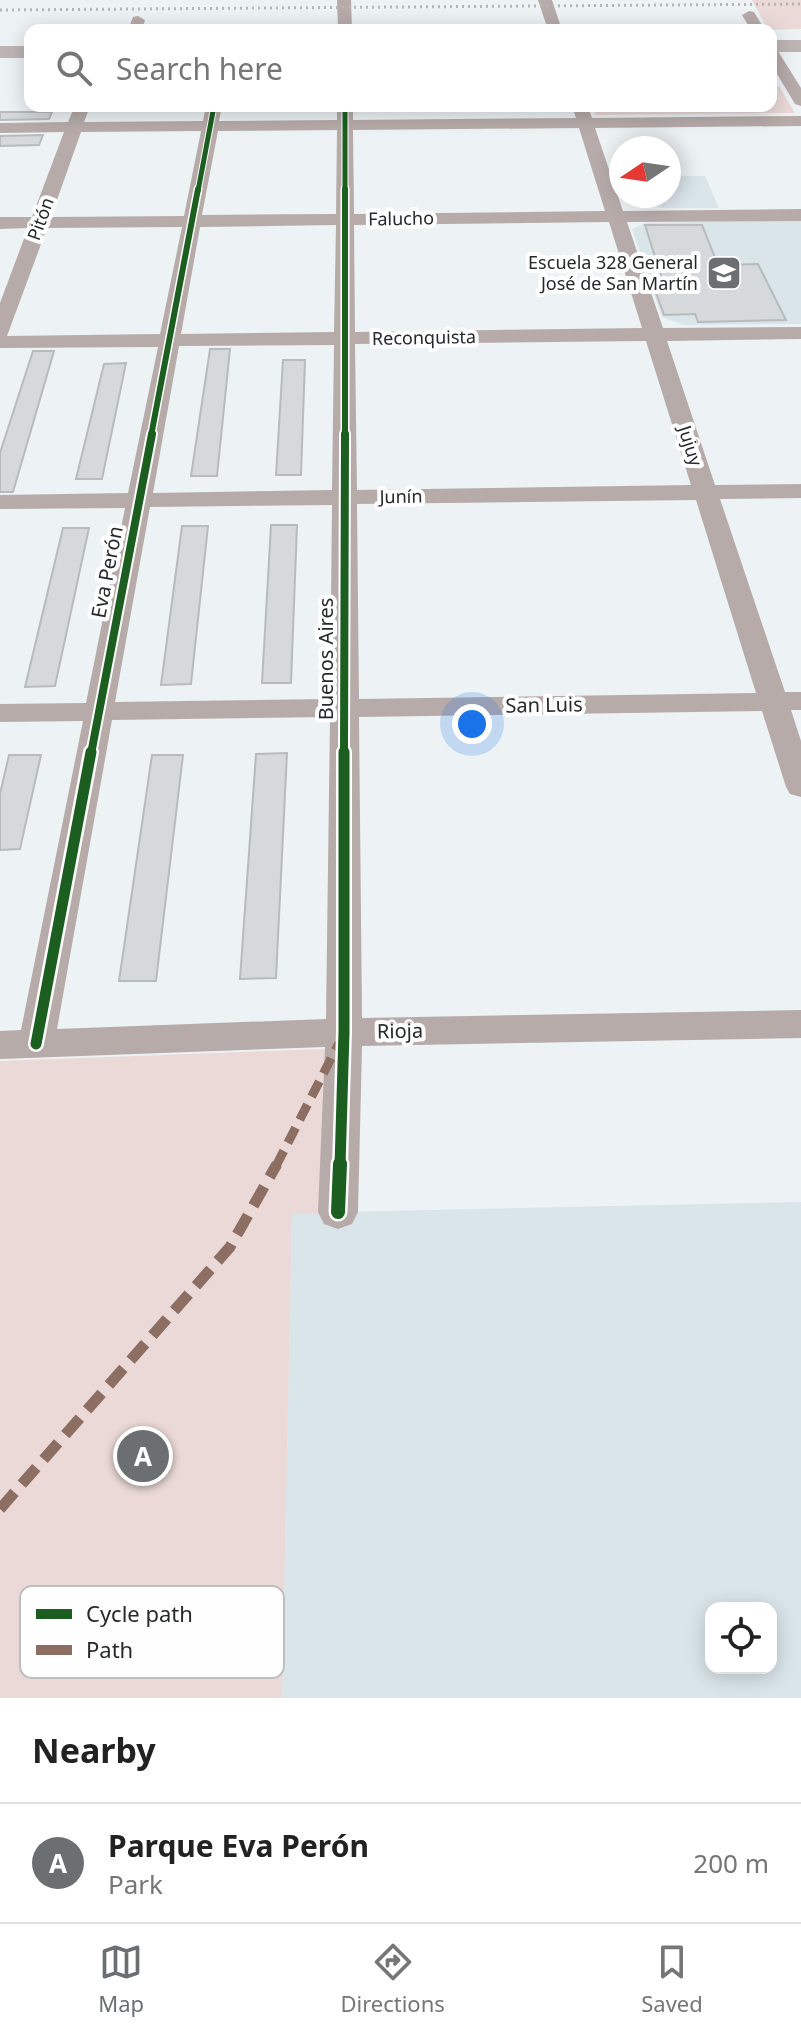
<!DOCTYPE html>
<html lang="en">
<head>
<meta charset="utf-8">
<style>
  body { margin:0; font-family:"Noto Sans",sans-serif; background:#f2f2f2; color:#222 }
  .controls { position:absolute; right:24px; bottom:24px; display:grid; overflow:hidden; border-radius:16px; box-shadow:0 4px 20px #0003 }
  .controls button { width:72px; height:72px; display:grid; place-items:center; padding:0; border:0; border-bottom:2px solid #e0e0e0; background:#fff; color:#222; font:40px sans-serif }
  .compass { position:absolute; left:609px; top:136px; width:72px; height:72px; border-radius:50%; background:#fff; box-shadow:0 4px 20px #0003; rotate:257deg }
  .you { position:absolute; left:472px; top:724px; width:28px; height:28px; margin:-20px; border:6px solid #fff; border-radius:50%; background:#1a73e8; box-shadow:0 0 0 12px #1a73e833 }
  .badge { display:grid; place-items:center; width:52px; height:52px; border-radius:50%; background:#6c6f71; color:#fff; font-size:26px; font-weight:700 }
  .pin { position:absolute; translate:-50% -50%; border:4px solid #fff; box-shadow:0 2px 8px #0006 }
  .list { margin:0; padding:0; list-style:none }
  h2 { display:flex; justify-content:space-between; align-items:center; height:104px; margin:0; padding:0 32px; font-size:34px }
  h2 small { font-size:26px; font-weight:400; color:#767676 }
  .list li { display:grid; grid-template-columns:52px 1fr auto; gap:24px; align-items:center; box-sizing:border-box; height:120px; padding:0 32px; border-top:2px solid #e0e0e0 }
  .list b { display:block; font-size:30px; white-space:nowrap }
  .list p { margin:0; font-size:26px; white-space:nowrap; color:#767676 }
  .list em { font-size:26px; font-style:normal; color:#767676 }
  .icon { flex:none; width:44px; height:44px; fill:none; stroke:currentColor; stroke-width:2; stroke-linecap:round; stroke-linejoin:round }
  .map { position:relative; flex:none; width:801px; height:1698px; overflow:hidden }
  .search { position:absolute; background:#fff; box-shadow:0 4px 20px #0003; left:24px; right:24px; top:24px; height:88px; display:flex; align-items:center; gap:20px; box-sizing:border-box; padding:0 28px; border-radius:16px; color:#767676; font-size:30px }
  .sheet { height:224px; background:#fff }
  nav { display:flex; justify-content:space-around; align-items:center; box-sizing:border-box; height:112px; border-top:2px solid #e0e0e0; background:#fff; font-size:22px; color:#767676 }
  nav a { display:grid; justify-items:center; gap:4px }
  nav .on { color:#6c6f71 }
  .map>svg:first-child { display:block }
  .built { fill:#dae5ea; fill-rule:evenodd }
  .green { fill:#ead9d7 }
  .building { fill:#d5d9db; stroke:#b7bbbc; stroke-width:2 }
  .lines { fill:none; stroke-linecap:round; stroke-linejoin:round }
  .street { fill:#b6aba9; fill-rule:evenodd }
  .secondary { fill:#bcb5b4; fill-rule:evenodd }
  .rail { stroke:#b6b5b4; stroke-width:3; stroke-dasharray:2 4; stroke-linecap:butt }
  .quiet-far1 { stroke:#8d6e63; stroke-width:9; stroke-dasharray:17 9; stroke-linecap:butt }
  .quiet { stroke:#8d6e63; stroke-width:11; stroke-dasharray:22 11; stroke-linecap:butt }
  .cycleway-far4-casing { stroke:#fefefe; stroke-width:7 }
  .cycleway-far3-casing { stroke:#fefefe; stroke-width:9 }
  .cycleway-far2-casing { stroke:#fefefe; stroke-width:12 }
  .cycleway-far1-casing { stroke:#fefefe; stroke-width:16 }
  .cycleway-casing { stroke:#fefefe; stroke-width:19 }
  .cycleway-far4 { stroke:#1b5e20; stroke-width:5 }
  .cycleway-far3 { stroke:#1b5e20; stroke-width:6 }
  .cycleway-far2 { stroke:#1b5e20; stroke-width:8 }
  .cycleway-far1 { stroke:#1b5e20; stroke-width:11 }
  .cycleway { stroke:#1b5e20; stroke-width:14 }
  .labels { text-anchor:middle; stroke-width:8; stroke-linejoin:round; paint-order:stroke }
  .far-street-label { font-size:18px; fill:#26292a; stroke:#fefefe }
  .far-poi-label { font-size:18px; fill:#26292a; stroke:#fefefe; text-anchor:end }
  .street-label { font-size:20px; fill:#26292a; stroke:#fefefe }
  .key { fill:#fefefe; stroke:#bdbebe; stroke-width:2 }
  .key-label { font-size:22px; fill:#26292a }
</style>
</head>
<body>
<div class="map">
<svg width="801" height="1698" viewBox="0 0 801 1698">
  <rect width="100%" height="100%" fill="#edf2f4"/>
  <!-- built -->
  <g class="built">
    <path d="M669 176H705L719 208H662L629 198 669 196Z"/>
    <path d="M801 220V324L684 325 662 317 632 229 646 223Z"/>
    <path d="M801 1202V1698H282L292 1213ZM711 1608H771V1668H711Z"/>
  </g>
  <!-- green -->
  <g class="green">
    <path d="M752 0H801V29L768 30Z"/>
    <path d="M771 86H779L795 113 596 115 593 106H771Z"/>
    <path d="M325 1049 319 1213 292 1214 282 1698H0V1061Z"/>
  </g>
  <!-- building -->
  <g class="building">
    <path d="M0 112H52L49 119 0 120Z"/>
    <path d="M43 135 39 145 0 146V136Z"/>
    <path d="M645 225H702L718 265 758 264 786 320 698 322 695 314 664 315 651 279H662Z"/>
    <path d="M210 349H230L217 476H191Z"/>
    <path d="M33 351H54L13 492H0V453Z"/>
    <path d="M283 360H305L301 475H276Z"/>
    <path d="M126 363 102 479H76L104 364Z"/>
    <path d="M271 525H297L291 683H262Z"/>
    <path d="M182 526H208L191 684 161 685Z"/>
    <path d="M63 528H89L55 686 25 687Z"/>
    <path d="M287 753 276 978 240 979 256 754Z"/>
    <path d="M9 755H41L20 849 0 850V794Z"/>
    <path d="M152 755H183L156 981H119Z"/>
  </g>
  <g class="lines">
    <!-- street -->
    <g class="street">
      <path d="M337 0H351L352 30H338Z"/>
      <path d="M538 0H552L562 30H548Z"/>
      <path d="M749 11 754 12 765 30H751L742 15Z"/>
      <path d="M138 16 145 20 142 30H128L133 17Z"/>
      <path d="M771 47 776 48 801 88V106L795 104 771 64Z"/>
      <path d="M75 106 89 109 84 122 203 121 206 106H222L219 121 337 120V106H353V120L576 118 572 106H588L592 118 801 116V126L595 128 623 211 801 209V221L627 222 663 328 801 327V339L667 341 715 485 801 484V498L720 499 785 692H801V710H791L801 741V797L790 794 786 787 762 711 359 717 362 1018 801 1010V1038L362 1046 358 1212 352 1224 338 1229 324 1224 318 1212 325 1047 0 1059V1031L21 1030 83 721 0 722V704L86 703 125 508 0 509V495L128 493 158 347 0 348V303L28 228 0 229V217H32L64 132 0 133V123L68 122ZM579 128 605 211 354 214 353 130ZM337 130 336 214 202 215 218 131ZM201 131 184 216 51 217 81 132ZM609 222 642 328 355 332 354 225ZM336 225 334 332 181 334 200 227ZM182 227 160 334 7 336 47 228ZM646 341 691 485 357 490 355 344ZM334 345 332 490 153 493 179 346ZM696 500 756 693 359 699 357 504ZM332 505 330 699 115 702 150 507ZM330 717 326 1019 57 1029 112 720Z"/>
    </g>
    <!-- secondary -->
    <g class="secondary">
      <rect x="771" y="40" width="30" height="12"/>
      <rect x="0" y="46" width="30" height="12"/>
    </g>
    <!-- rail -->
    <path class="rail" d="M0 10 801 4"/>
    <!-- quiet-far1 -->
    <path class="quiet-far1" d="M276 1166 339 1043"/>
    <!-- quiet -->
    <path class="quiet" d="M0 1509 230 1247 277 1164"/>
    <!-- cycleway-far4 casing -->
    <g class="cycleway-far4-casing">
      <g id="cycleway-far4">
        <path d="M198 191 214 106"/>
        <path d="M345 191V106"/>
      </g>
    </g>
    <!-- cycleway-far3 casing -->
    <g class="cycleway-far3-casing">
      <g id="cycleway-far3">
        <path d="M151 436 198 189"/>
        <path d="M345 436V189"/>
      </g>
    </g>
    <!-- cycleway-far2 casing -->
    <g class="cycleway-far2-casing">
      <g id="cycleway-far2">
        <path d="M91 754 152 434"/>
        <path d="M344 754 345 434"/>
      </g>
    </g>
    <!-- cycleway-far1 casing -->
    <g class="cycleway-far1-casing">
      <g id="cycleway-far1">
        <path d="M36 1044 91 752"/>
        <path d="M340 1166 344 1032V752"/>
      </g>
    </g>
    <!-- cycleway casing -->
    <g class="cycleway-casing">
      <path id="cycleway" d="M338 1212 340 1164"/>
    </g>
    <!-- cycleway-far4 -->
    <use href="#cycleway-far4" class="cycleway-far4"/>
    <!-- cycleway-far3 -->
    <use href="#cycleway-far3" class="cycleway-far3"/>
    <!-- cycleway-far2 -->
    <use href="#cycleway-far2" class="cycleway-far2"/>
    <!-- cycleway-far1 -->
    <use href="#cycleway-far1" class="cycleway-far1"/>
    <!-- cycleway -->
    <use href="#cycleway" class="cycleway"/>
  </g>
  <!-- icons -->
  <defs>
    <g id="school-square" transform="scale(1.8)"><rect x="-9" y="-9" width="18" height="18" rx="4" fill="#6c6f71" stroke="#fefefe"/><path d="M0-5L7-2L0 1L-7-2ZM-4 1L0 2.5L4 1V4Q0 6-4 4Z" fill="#fff"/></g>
  </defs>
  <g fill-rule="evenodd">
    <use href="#school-square" x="724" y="273"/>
  </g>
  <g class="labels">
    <!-- far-street labels -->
    <g class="far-street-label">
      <text transform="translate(41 219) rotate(-70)" y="6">Pitón</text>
      <text transform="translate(401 219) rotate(-1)" y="6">Falucho</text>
      <text transform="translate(424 338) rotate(-1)" y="6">Reconquista</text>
      <text transform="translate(690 446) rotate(72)" y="6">Jujuy</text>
      <text transform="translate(401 497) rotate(-1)" y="6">Junín</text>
    </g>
    <!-- far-poi labels -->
    <g class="far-poi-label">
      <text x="698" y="269">Escuela 328 General<tspan x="698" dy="21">José de San Martín</tspan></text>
    </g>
    <!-- street labels -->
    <g class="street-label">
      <text transform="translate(107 572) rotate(-79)" y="7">Eva Perón</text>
      <text transform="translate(326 659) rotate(-90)" y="7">Buenos Aires</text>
      <text transform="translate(544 705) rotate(-1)" y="7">San Luis</text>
      <text transform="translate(400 1031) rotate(-1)" y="7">Rioja</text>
    </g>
  </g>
  <!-- legend -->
  <rect x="20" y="1586" width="264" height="92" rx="12" class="key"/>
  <rect x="36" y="1609" width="36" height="10" fill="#1b5e20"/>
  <rect x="36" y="1645" width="36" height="10" fill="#8d6e63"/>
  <g class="key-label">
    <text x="86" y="1622">Cycle path</text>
    <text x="86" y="1658">Path</text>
  </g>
</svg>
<div class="controls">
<button><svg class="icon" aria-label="locate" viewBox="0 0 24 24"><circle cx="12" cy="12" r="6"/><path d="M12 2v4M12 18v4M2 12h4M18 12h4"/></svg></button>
</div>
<svg class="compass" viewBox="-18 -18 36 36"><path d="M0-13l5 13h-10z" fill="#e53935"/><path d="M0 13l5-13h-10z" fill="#767676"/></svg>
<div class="you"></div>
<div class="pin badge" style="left:143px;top:1456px">A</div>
<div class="search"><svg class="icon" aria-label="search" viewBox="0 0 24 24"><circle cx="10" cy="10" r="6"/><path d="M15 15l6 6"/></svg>Search here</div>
</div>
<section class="sheet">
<h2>Nearby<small></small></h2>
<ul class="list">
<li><span class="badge">A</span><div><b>Parque Eva Perón</b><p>Park</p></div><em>200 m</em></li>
</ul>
</section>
<nav>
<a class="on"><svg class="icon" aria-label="map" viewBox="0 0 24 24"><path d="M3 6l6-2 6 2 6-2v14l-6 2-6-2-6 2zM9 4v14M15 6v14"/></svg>Map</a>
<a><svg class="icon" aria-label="directions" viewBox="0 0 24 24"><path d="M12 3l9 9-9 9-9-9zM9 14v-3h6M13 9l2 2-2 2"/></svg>Directions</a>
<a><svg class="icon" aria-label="saved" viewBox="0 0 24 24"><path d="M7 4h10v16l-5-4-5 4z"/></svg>Saved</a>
</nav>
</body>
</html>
